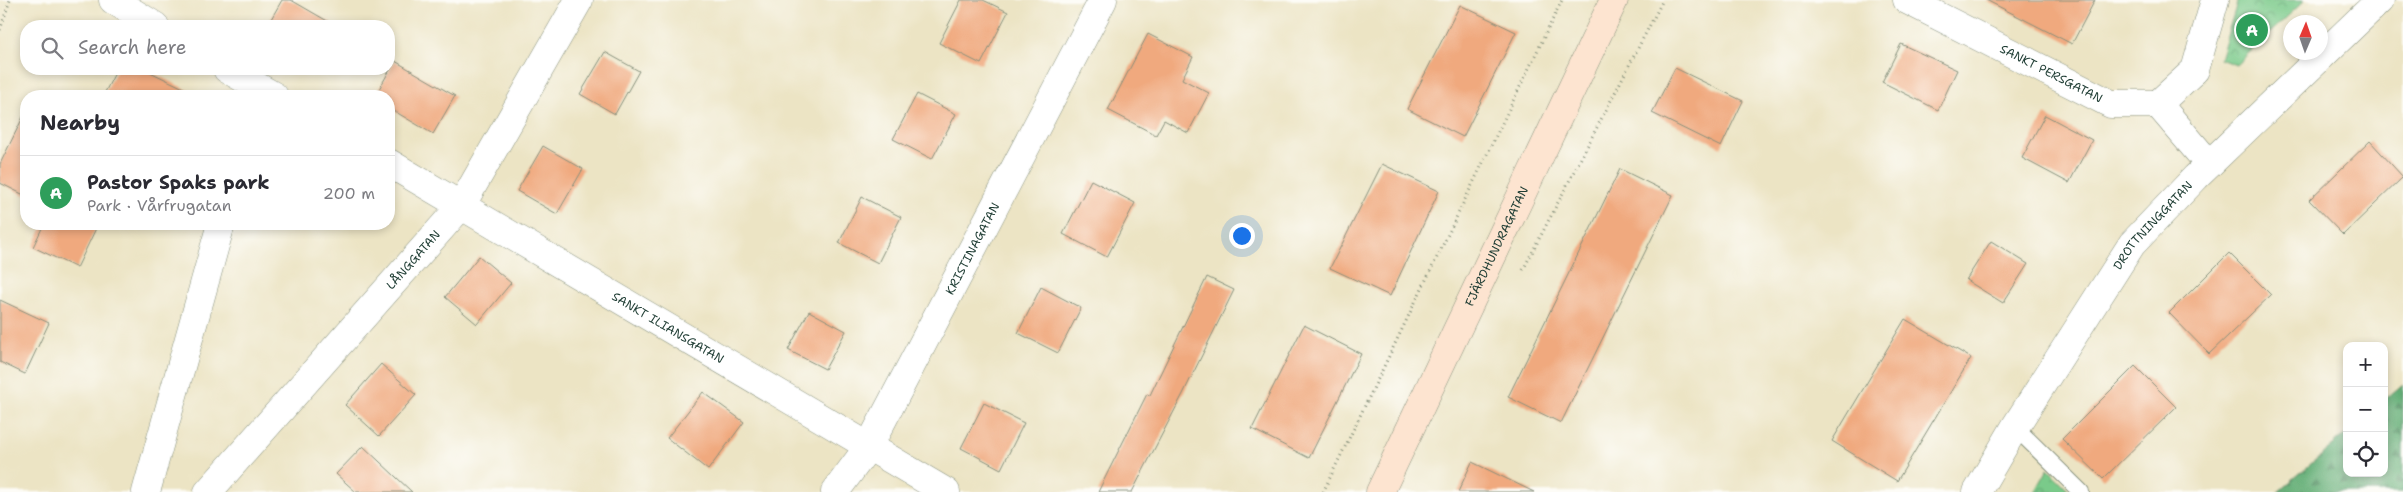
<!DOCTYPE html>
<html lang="en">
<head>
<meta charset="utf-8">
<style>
  body { margin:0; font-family:"Shantell Sans",sans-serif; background:#f2f2f3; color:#2b2b33 }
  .controls { position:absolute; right:15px; bottom:15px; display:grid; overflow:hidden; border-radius:10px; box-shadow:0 2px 8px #0003 }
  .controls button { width:45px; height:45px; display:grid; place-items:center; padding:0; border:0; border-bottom:1px solid #e1e1e2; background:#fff; color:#2b2b33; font:25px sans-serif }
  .compass { position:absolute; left:2283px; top:15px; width:45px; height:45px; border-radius:50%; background:#fff; box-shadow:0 2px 8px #0003; rotate:2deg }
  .you { position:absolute; left:1241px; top:235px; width:18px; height:18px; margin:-12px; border:4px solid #fff; border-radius:50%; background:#1a73e8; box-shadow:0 0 0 8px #1a73e833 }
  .badge { display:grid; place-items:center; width:32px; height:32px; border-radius:50%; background:#111827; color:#fff; font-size:16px; font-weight:700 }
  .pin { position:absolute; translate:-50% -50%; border:2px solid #fff; box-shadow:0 1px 5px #0006 }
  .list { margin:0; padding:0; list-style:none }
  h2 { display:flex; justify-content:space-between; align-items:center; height:65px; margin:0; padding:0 20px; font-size:21px }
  h2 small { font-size:16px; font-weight:400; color:#7c7c81 }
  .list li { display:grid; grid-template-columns:32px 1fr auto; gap:15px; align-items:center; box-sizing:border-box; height:75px; padding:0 20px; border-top:1px solid #e1e1e2 }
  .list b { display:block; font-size:19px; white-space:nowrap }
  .list p { margin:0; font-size:16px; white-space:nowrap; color:#7c7c81 }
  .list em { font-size:16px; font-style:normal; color:#7c7c81 }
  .icon { flex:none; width:28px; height:28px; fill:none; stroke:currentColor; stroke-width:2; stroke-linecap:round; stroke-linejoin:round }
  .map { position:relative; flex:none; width:2403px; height:492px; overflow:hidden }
  .search { position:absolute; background:#fff; box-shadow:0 2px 8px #0003; left:20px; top:20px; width:375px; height:55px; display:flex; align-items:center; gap:12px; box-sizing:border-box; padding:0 18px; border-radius:20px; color:#7c7c81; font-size:19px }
  .panel { position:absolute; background:#fff; box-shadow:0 2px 8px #0003; left:20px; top:90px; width:375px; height:140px; border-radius:20px }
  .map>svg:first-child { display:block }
  .forest { fill:url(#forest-firs); stroke:#417655 }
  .park { fill:url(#park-crowns); stroke:#4c845f }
  .building { fill:#f0a97e }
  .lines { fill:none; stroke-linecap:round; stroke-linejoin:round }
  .lane-casing { stroke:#86907c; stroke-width:18 }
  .street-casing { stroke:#86907c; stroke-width:29 }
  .secondary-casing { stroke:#86907c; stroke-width:29 }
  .path { stroke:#86907c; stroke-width:3; stroke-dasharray:1 4; stroke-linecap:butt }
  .lane { stroke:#fff; stroke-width:16 }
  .street { stroke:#fff; stroke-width:28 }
  .secondary { stroke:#fde4d0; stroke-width:28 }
  .labels { text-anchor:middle; stroke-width:4; stroke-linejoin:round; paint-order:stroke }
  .street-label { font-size:12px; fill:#1f3d34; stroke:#fdfcf7 }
</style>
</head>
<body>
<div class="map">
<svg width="2403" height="492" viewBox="0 0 2403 492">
  <defs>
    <pattern id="forest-firs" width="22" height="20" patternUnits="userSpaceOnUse" patternTransform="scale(1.25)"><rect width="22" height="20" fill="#63ae76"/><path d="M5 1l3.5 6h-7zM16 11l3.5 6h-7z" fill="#518f62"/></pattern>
    <pattern id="park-crowns" width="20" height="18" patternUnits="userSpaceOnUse" patternTransform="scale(1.25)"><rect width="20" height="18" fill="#7aca8a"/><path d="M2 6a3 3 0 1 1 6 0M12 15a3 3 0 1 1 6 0" fill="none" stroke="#63a572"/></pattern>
  </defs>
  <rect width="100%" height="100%" fill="#fdfcf7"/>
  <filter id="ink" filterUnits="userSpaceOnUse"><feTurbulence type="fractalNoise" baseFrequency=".02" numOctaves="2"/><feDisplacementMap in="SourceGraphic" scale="10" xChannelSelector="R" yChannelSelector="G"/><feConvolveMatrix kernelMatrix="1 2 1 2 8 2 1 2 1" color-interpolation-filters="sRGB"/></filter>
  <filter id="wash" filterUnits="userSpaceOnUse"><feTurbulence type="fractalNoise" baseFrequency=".0096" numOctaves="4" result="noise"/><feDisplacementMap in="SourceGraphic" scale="20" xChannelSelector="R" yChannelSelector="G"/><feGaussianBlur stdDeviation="1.12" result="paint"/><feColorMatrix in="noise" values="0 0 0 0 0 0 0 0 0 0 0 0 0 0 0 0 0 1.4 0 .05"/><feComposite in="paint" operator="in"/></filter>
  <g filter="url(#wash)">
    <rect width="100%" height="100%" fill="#ece4c4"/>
    <!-- forest -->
    <path class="forest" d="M2403 384V492H2278L2347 433V473H2384V400Z"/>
    <!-- park -->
    <g class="park">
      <path d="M2238 0H2305L2236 65 2220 59Z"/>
      <path d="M2048 469 2071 492H2035Z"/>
    </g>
    <g id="blocks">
      <!-- building -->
      <g class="building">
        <path d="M282 0H291L336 26H267Z"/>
        <path d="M961 0H983L1008 12 981 64 939 43Z"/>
        <path d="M1986 0H2095L2072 44Z"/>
        <path d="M1460 5 1516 32 1463 137 1407 109Z"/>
        <path d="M1148 34 1193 57 1182 79 1209 93 1188 133 1164 120 1156 135 1108 110Z"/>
        <path d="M1901 44 1957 70 1938 110 1882 82Z"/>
        <path d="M605 52 639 71 615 114 580 94Z"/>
        <path d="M395 61 455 96 433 134 389 108V96H375Z"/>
        <path d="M1675 68 1743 101 1721 147 1652 113Z"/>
        <path d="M117 69H144L200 96H103Z"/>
        <path d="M917 94 956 114 932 159 893 139Z"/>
        <path d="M26 111V196L0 183V164Z"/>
        <path d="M2045 115 2092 140 2069 183 2022 158Z"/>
        <path d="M2370 141 2403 177 2343 235 2309 200Z"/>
        <path d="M543 146 583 169 557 214 517 191Z"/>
        <path d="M1382 164 1439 191 1390 296 1330 268Z"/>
        <path d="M1620 169 1673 195 1561 423 1508 397Z"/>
        <path d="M1091 180 1135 203 1107 257 1063 234Z"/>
        <path d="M862 197 901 217 878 263 839 243Z"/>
        <path d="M44 224H98L77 268 33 247Z"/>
        <path d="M1991 241 2028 264 2003 303 1966 280Z"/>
        <path d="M2229 253 2271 295 2209 354 2169 313Z"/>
        <path d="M479 256 511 283 477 324 445 297Z"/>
        <path d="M1207 277 1234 290 1183 394 1132 492H1098L1147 394 1150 395Z"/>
        <path d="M1041 287 1081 308 1058 353 1018 333Z"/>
        <path d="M0 300 49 323 25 374 0 362Z"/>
        <path d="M809 311 846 331 825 369 788 350Z"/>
        <path d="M1905 319 1971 358 1897 481 1832 441Z"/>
        <path d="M1304 325 1361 354 1309 458 1252 429Z"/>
        <path d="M381 364 416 395 379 436 345 405Z"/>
        <path d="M2135 366 2176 407 2103 479 2062 439Z"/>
        <path d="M703 392 744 422 708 470 667 438Z"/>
        <path d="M984 403 1024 423 1001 469 961 448Z"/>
        <path d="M363 446 412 492H356L336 474Z"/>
        <path d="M1472 462 1534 492H1458Z"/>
      </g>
    </g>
  </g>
  <g filter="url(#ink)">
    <use href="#blocks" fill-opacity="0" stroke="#86907c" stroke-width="1"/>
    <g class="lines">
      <!-- lane casing -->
      <g class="lane-casing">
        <path id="lane" d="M2015 427 2081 492"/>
      </g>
      <!-- street casing -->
      <g class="street-casing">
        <g id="street">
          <path d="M113 0 155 26"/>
          <path id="s1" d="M1907 0 2111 104H2158"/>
          <path d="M227 69 274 96"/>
          <path d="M2158 104 2195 70 2215 0"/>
          <path d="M2158 104 2209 164"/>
          <path id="s2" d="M389 163 946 492"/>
          <path d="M146 492 221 224"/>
          <path id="s3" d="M208 492 461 206 579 0"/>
          <path id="s4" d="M835 492 869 446 1103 0"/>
          <path id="s5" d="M1977 492 2015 427 2132 244 2196 177 2380 0"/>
        </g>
      </g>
      <!-- secondary casing -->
      <g class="secondary-casing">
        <g id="secondary">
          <path id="s6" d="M1380 492 1614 0"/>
        </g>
      </g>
      <!-- path -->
      <g class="path">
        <path d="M0 30 10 0"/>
        <path d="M1523 270 1663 0"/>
        <path d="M1323 492 1562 0"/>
      </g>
      <!-- lane -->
      <use href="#lane" class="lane"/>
      <!-- street -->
      <use href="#street" class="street"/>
      <!-- secondary -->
      <use href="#secondary" class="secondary"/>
    </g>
  </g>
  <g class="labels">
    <!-- street labels -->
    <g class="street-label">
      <text dy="4" stroke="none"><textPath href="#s1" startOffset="162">SANKT PERSGATAN</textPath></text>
      <text dy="4" stroke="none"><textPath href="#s5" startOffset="320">DROTTNINGGATAN</textPath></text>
      <text dy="4" stroke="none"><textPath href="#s6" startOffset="272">FJÄRDHUNDRAGATAN</textPath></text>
      <text dy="4" stroke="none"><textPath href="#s4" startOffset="280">KRISTINAGATAN</textPath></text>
      <text dy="4" stroke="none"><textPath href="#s3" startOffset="310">LÅNGGATAN</textPath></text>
      <text dy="4" stroke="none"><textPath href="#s2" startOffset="324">SANKT ILIANSGATAN</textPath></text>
    </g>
  </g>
</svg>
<div class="controls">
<button>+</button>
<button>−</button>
<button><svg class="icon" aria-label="locate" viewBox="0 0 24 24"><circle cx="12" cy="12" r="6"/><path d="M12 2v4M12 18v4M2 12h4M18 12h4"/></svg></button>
</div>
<svg class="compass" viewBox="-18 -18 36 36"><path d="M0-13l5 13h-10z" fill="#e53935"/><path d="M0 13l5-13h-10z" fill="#7c7c81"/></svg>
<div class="you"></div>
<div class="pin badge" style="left:2252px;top:30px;background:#2e9e5b">A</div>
<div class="search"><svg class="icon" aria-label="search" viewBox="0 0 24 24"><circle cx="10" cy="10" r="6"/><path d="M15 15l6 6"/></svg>Search here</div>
<section class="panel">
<h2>Nearby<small></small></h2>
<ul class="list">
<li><span class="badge" style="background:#2e9e5b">A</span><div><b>Pastor Spaks park</b><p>Park · Vårfrugatan</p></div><em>200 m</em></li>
</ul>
</section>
</div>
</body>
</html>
